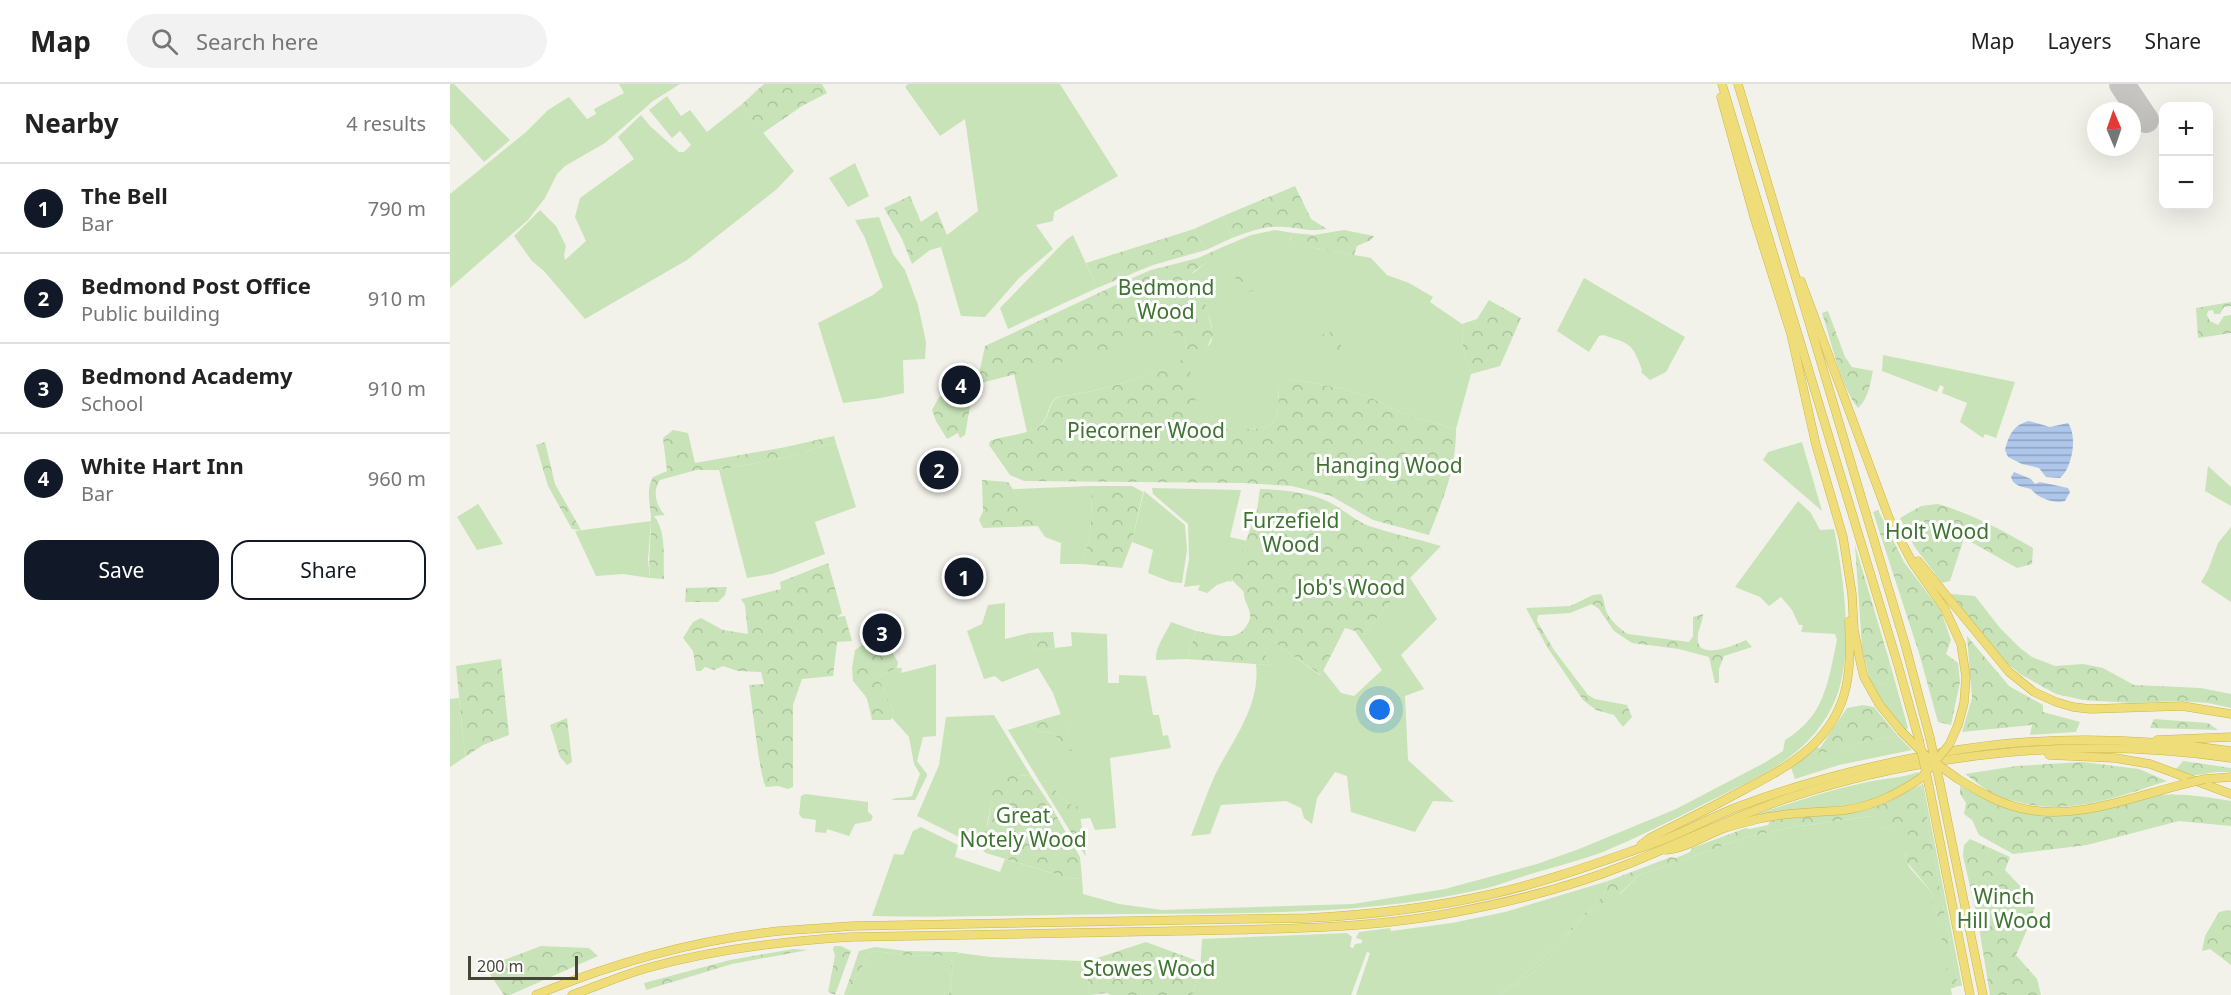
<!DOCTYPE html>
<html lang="en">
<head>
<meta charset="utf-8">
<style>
  body { margin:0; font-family:"Noto Sans",sans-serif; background:#f2f2f2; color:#222 }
  .controls { position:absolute; right:18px; top:18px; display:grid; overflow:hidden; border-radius:12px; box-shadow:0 6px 24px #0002 }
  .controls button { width:54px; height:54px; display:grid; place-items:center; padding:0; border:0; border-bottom:2px solid #e0e0e0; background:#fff; color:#222; font:30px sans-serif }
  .compass { position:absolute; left:1637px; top:18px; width:54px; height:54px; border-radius:50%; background:#fff; box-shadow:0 6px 24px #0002; rotate:358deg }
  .scale { position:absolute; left:18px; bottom:15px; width:110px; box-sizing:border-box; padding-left:6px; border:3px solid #474439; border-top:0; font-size:16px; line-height:21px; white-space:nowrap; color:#474439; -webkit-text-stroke:4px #fff; paint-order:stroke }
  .you { position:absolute; left:930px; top:626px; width:21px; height:21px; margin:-15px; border:4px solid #fff; border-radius:50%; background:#1a73e8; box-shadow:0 0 0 9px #1a73e833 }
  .badge { display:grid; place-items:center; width:39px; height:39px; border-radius:50%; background:#111827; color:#fff; font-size:20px; font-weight:700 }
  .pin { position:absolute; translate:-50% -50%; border:3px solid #fff; box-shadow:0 2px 6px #0006 }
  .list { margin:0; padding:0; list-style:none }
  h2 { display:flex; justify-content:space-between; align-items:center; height:78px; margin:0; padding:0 24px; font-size:26px }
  h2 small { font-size:20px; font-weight:400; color:#767676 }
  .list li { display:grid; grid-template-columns:39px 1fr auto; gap:18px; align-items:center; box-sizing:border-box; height:90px; padding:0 24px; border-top:2px solid #e0e0e0 }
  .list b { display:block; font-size:22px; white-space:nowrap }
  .list p { margin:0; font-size:20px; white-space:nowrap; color:#767676 }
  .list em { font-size:20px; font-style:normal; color:#767676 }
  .actions { display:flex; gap:12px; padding:18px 24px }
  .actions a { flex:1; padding:14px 0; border:2px solid #111827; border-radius:18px; text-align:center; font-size:21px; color:#111827 }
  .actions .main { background:#111827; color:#fff }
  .icon { flex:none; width:33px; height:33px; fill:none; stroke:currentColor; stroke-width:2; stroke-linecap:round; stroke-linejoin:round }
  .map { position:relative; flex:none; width:1781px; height:911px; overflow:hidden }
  header { display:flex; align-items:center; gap:36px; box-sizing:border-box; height:84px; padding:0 30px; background:#fff; border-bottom:2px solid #e0e0e0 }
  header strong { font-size:28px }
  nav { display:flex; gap:33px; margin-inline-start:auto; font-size:21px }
  .search { width:420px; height:54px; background:#f2f2f2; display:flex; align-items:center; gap:15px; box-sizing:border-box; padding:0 21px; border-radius:33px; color:#767676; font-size:22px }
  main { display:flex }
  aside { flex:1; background:#fff }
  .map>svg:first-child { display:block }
  .grass { fill:#c7e3b7 }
  .forest { fill:url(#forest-crowns) }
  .water { fill:url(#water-rules) }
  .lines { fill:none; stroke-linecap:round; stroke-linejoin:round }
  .runway { stroke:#c6c5c1; stroke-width:26 }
  .motorway-casing { stroke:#cdb54a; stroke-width:9 }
  .motorway { stroke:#efdd79; stroke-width:8 }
  .motorway-bridge-casing { stroke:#cdb54a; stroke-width:9; stroke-linecap:butt }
  .motorway-bridge { stroke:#efdd79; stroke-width:8 }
  .labels { text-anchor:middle; stroke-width:6; stroke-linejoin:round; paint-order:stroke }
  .park-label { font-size:21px; fill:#3f7332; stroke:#fff }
</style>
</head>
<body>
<header>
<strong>Map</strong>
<div class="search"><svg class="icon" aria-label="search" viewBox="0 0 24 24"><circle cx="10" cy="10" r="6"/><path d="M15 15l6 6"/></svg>Search here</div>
<nav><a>Map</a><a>Layers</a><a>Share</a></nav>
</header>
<main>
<aside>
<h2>Nearby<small>4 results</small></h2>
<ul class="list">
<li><span class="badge">1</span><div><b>The Bell</b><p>Bar</p></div><em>790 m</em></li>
<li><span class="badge">2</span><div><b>Bedmond Post Office</b><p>Public building</p></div><em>910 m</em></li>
<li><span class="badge">3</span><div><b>Bedmond Academy</b><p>School</p></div><em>910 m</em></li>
<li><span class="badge">4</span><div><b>White Hart Inn</b><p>Bar</p></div><em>960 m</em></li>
</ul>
<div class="actions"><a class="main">Save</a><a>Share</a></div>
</aside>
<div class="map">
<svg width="1781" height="911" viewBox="0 0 1781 911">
  <defs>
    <pattern id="forest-crowns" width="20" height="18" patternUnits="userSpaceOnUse" patternTransform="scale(1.5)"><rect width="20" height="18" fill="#c7e3b7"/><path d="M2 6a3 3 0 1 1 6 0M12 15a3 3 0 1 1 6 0" fill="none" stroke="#acc49e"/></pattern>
    <pattern id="water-rules" width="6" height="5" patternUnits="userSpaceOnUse" patternTransform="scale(1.5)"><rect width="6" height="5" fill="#adc6e9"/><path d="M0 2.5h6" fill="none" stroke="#8fa2be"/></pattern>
  </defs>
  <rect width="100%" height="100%" fill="#f3f2ea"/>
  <!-- grass -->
  <g class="grass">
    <path d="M0 0H4L60 56 34 78 0 39Z"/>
    <path d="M169 0H230L203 17 155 59 115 82 107 90 95 114 78 136 0 204V110L76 48 98 26 119 13 137 35 146 30 144 25 174 9Z"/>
    <path d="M458 0H610L668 92 604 128 603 137 586 141 603 165 569 194 535 233 511 232 491 163 497 151 528 127 515 35 490 52 455 3Z"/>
    <path d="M217 12 231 32 240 26 257 48 291 21 344 87 327 105 237 176 135 235 94 187 82 177 64 152 90 126 106 142 116 162 114 171 115 176 136 157 125 133 130 114 184 75 168 53 191 31 200 42 229 68H234L241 61 230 47 222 54 199 26Z"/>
    <path d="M405 79 419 112 398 123 379 94Z"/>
    <path d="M773 132 782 154 756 166 744 145Z"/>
    <path d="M429 133 443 170 455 186 468 221 476 258 475 275 453 276 454 309 431 314 393 319 368 239 423 211 433 203 415 154 405 136Z"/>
    <path d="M825 146 843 149 839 157 860 163 921 174 937 191 959 199 983 213 980 218 1012 240 1013 266 1021 290 1006 345 967 334 940 324 918 312 894 305 841 295 829 300C828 311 830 329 824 338 815 350 765 343 750 343L737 274C696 294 653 307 607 313 593 324 603 340 577 348L564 290 724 248 734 253 737 265 757 263C760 260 762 258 762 254 765 240 749 204 741 194V191L770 167 768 165 801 151Z"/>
    <path d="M623 151 647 204 558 245 550 224 616 156Z"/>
    <path d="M1134 194 1235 253 1216 288 1200 296 1191 288 1192 286C1182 258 1180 260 1153 251L1149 252 1139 268 1107 247Z"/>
    <path d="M1433 271 1565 298 1546 354 1535 350 1533 354 1510 338 1517 319 1492 309 1494 303 1490 301 1487 308 1432 287Z"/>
    <path d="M1352 358 1372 427 1313 376 1318 368Z"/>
    <path d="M386 359 406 423 365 438 375 470 322 490 297 494 269 386 332 374Z"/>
    <path d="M1758 382 1781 403V422L1755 407Z"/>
    <path d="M641 402C642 430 642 454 632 480H610L611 459 595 453 563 405Z"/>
    <path d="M702 404 791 406 780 453 797 457 781 498 778 497 767 501 757 509 748 506 750 501 734 503 739 475 738 440 703 410Z"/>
    <path d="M694 407 735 441 737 466 732 499 721 498 698 489 703 466 682 458Z"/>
    <path d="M1348 417 1361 429 1370 446 1384 445C1394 494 1406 577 1382 623 1356 675 1306 694 1256 719 1223 736 1188 753 1153 768 1131 776 1107 782 1084 789 1067 794 1050 801 1033 805 916 832 794 829 674 830 590 831 506 834 422 832L444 770 453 771 463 747 471 743 508 761 505 773 550 788 555 775 622 795 632 794 633 810 669 820 712 826 903 820 995 805 1087 780 1129 765 1226 725 1314 679 1333 667 1335 656C1375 632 1378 598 1387 556L1385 550 1351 548 1353 541H1349L1342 526 1331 513 1319 522 1310 513 1285 503Z"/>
    <path d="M28 420 29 421 53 460 27 466 7 433Z"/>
    <path d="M201 437 198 476 200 494 173 490 146 492 125 447Z"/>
    <path d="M1781 443V518L1751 498 1758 486 1768 459Z"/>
    <path d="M960 494 987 535 951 571 974 605 955 612 958 676 1004 718 983 717 965 748 901 728 897 692 885 688 867 714 862 740 854 734 851 724 836 717 771 721 760 750 741 752C749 732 756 711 765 691 782 657 811 621 806 580L819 581 807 546 870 591 873 586 891 609 904 612 932 586 905 547 914 550Z"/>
    <path d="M555 519V555L579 549 586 566 622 562 621 548 657 550 658 599H669V591L696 592 703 631H709L713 652 718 651 721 664 660 674 666 744 645 746 640 734 630 735 629 724C611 720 606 699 588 695L558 646 577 640 587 647 604 649 612 661 620 655 603 609 588 584 552 598 545 592 534 595 517 547 532 540 538 521Z"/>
    <path d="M721 538 746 547 737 575 706 576C705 562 716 550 721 538Z"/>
    <path d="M1439 576 1458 644 1455 647 1428 613 1419 595V593L1434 601 1440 592Z"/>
    <path d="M486 580V652L473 653 467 677 477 690V692L465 716H441C448 712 455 715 462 712L470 690 464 680 459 653 443 635 444 628 429 595 431 591 447 584H452L451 589Z"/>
    <path d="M9 614 15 673 0 683V615Z"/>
    <path d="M544 631 581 692 568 691 541 717 536 748 529 763 467 732 489 681 496 633Z"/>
    <path d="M1448 652 1462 666 1389 681 1345 695 1341 684 1367 663 1370 664 1369 670 1407 659Z"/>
    <path d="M1468 688 1469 691 1445 708 1415 719 1305 731C1340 719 1376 707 1413 699 1431 694 1450 695 1468 688Z"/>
    <path d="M1473 699 1512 902H1508L1471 701Z"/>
    <path d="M355 710 418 718V728L423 732 421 737 405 740 399 752 377 745 376 749 365 748 366 736 352 734 349 730 351 712Z"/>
    <path d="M1423 732 1428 742 1460 751 1455 771 1459 783 1484 811 1482 818 1487 826 1502 911H1050L1081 890 1099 873 1139 828 1171 809 1189 791 1298 753 1343 743Z"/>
    <path d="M1158 797C1157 813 1145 818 1135 829 1107 860 1081 889 1046 911H906L920 869 917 868 901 911H742L750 889 752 855 897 849 902 853 900 863 903 864 905 860 912 859V856L906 854 909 848 940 844 941 847 1002 839 1055 828Z"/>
    <path d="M425 867 454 871 502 872 499 911H397L419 870Z"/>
    <path d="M510 869 540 873 631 877 636 883 640 911H501L503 874 505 871Z"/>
  </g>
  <!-- forest -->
  <g class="forest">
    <path d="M314 0H372L377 9 352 22 313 49 291 21Z"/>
    <path d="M845 102 861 135 877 145C857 148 852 144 834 143 816 141 798 148 782 154L773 132Z"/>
    <path d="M460 112 471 138 487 127 497 151 491 163 480 166 462 180 452 155 434 124Z"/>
    <path d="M744 145 756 166 703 181 647 204 636 179Z"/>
    <path d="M894 146 924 152 921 156 907 162 904 171 860 163 839 158 843 149 864 151Z"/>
    <path d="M768 165 771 168 743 188 741 194 751 205 758 229 763 251 757 263 749 265H737L734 253 724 249 527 300 535 262 666 201 701 186 748 174Z"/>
    <path d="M800 188 806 193 805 206 795 209H785L783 201 786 193Z"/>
    <path d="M1039 216 1071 234 1050 282 1021 290 1013 266 1012 240 1027 235Z"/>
    <path d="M1781 218V222L1774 223 1770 230H1764L1763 226 1758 227 1757 231 1760 237 1768 241 1774 232 1781 231V249L1748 254 1746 224Z"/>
    <path d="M1378 227 1395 273 1402 283 1423 287C1420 301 1418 315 1408 324 1391 304 1381 256 1372 229Z"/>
    <path d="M882 248 891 256V268L888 273 878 272C871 266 868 259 873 250Z"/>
    <path d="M738 273 750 343C765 343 815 350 824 338 830 329 828 311 829 300L833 296 841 295 894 305 918 312 940 324 967 334 1006 345C1006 387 994 412 979 451L923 436 881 412 842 402 794 399 574 397 560 391 539 361 540 357C554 351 580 351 591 341 600 333 598 319 608 313 653 307 696 294 738 273Z"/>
    <path d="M502 307 503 314 522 311 515 351 510 354 508 349 497 355 486 337 482 326 489 313Z"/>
    <path d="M223 346 238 349 245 379 336 363 384 352 386 359 332 374 269 386H246L210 396C202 407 206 422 215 431L204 432C217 447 213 476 214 495L200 494C198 474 201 455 201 436 201 420 195 408 203 393L217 387 213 354Z"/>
    <path d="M95 358 105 400 131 446 122 445 98 402 86 361Z"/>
    <path d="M532 396 558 398 589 442 533 444 529 436 533 427Z"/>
    <path d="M641 402H682L693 408 682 458 672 484 632 480C642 454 642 430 641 402Z"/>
    <path d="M810 405C834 406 858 408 879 418 893 425 904 436 919 442 943 450 968 455 991 462L960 494 914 550 895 544 871 591 808 547 819 581 737 575 746 547C761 549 785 559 795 544 798 540 801 534 800 530 799 522 793 516 794 508L782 496 807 426Z"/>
    <path d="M1488 420C1522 430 1552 446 1583 464L1582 480 1567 484 1514 454 1500 497 1492 499 1464 462 1450 434 1471 422Z"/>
    <path d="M1428 426 1454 478 1491 527 1501 556 1496 570 1508 579 1510 598 1501 641 1488 638 1469 569 1423 428Z"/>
    <path d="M1405 461 1439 576 1440 592 1434 601 1419 593 1412 563Z"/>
    <path d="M378 479 392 529 387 533 395 532 402 557 387 558 383 592 352 595 343 621V703L338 705 328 702 316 703C310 696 302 618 299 601L314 600 311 588 288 587 273 582 264 586 255 583 251 587H246L243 567 233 554 243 538 251 534 273 546 298 550 295 521 291 515 331 505 330 498Z"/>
    <path d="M277 503 275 511 268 518H235L236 504Z"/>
    <path d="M1151 510C1155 516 1154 523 1157 529 1161 537 1170 545 1178 550L1239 558 1243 552V533L1253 530C1253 539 1246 548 1248 558 1252 576 1287 560 1296 556L1302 563 1274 572 1269 585V598L1265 599 1259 573 1229 565 1182 559 1164 547 1149 525 1142 520 1120 529 1088 531 1087 537 1104 566 1138 611 1145 615 1177 621 1182 633 1173 643 1164 631 1146 626 1133 616 1097 563 1076 524 1120 522 1143 511Z"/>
    <path d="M1501 510 1525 512 1550 544 1570 564 1582 573 1605 582 1633 580 1653 584 1684 601 1751 604 1781 610V624L1758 619 1727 617 1682 619 1633 616 1606 610 1570 590 1547 571Z"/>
    <path d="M603 548 605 564 586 566 579 549Z"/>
    <path d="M1517 552 1559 602 1593 621V628L1630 638 1626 648 1580 651 1582 641 1512 648 1522 614Z"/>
    <path d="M427 556 440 565 448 578 447 584 431 591 429 595 444 628 445 632 440 636H422L417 614 403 597 402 584 405 566 415 559Z"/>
    <path d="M51 575 59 651 33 661 15 673 6 582Z"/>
    <path d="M1413 621 1424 623 1448 652 1407 659 1368 671 1370 664 1397 624Z"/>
    <path d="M611 630 620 655 622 668 612 661 604 649 587 647 577 640Z"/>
    <path d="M117 634 122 678 117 681 110 673 100 641Z"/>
    <path d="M1704 635 1758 639 1768 646 1700 644Z"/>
    <path d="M1733 677 1781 684V688H1767L1740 692 1726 685Z"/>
    <path d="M1633 678 1689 685 1717 697C1668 713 1619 732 1568 718 1561 716 1552 715 1546 711 1535 706 1525 697 1515 690L1566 682Z"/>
    <path d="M568 691 581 692 599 719 630 773 632 794 622 795 536 769 529 763 538 740 544 694Z"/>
    <path d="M588 695C606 698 611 721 629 723L636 773Z"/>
    <path d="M1471 701 1508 902 1500 905 1487 826 1482 818 1484 811 1456 777 1455 764 1459 751 1428 742 1425 740 1422 732 1343 743 1298 753 1189 791 1165 814 1139 828 1099 873 1081 890 1050 911H1046C1081 889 1107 860 1135 829 1145 818 1157 813 1158 797L1221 773 1226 774 1240 768 1242 764 1296 744 1300 745 1318 741 1320 737C1352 729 1387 733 1419 725 1438 720 1453 709 1471 701Z"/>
    <path d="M1510 702C1537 716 1567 731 1600 732 1637 733 1671 715 1708 711 1732 709 1758 713 1781 717V742L1729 737 1637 761 1563 770 1529 751 1522 736 1514 730 1516 719 1510 710Z"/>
    <path d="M1520 755 1560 773 1555 786 1586 819 1579 841 1566 871 1587 895 1591 911H1540L1528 837 1513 772 1514 761Z"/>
    <path d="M1779 826 1781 827V881L1760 865 1752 867 1755 852 1769 828Z"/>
    <path d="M696 858 745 876 750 889 742 911H661L657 909 640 911 636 883 631 877 644 875Z"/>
    <path d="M91 862 139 864 148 872 60 911H54L35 883Z"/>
    <path d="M384 862H391L401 867 385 911 378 908 385 872 383 865Z"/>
    <path d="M425 863 456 867 509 868 503 874 501 911H499L502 872 454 871 425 867 419 870 397 911H394L409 867Z"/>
    <path d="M343 865 358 866 282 880 196 906 194 899 280 876Z"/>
  </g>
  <!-- water -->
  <g class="water">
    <path d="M1579 337 1600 343 1618 339C1628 353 1622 384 1610 394L1596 393 1589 384 1572 380 1558 373 1555 366C1559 351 1563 341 1579 337Z"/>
    <path d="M1564 388 1581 395 1585 400 1590 398 1618 404 1620 408 1615 417C1604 420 1588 414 1581 405 1573 403 1563 402 1561 393Z"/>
  </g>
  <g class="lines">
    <!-- runway -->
    <path class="runway" d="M1672 0 1696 36"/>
    <!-- motorway casing -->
    <g class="motorway-casing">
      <g id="motorway">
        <path d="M1272 0 1448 581 1469 656"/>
        <path d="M1288 0 1455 560 1480 654"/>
        <path d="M1271 13 1305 136 1341 250 1366 361 1393 453 1402 510 1404 546 1411 581 1414 593 1429 620 1451 647"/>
        <path d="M1351 197 1439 434 1462 478 1495 525 1511 560 1516 593 1514 619 1508 641"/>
        <path d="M1468 477 1559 588 1584 608 1606 618 1623 623 1640 625 1732 622 1781 630"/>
        <path d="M1707 656 1781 653"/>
        <path d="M1490 669C1586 651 1685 653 1781 667"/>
        <path d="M1599 671 1665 674 1700 680 1781 710"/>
        <path d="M1508 695C1528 707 1548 719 1570 724 1626 738 1684 712 1738 699"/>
        <path d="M1755 695 1781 693"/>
        <path d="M1490 700 1533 911"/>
        <path d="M1479 702 1520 911"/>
        <path d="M1191 761 1200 754C1227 740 1255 727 1282 712 1328 688 1378 665 1394 611 1401 587 1400 562 1399 537"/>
        <path d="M1216 766C1236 764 1254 752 1272 745 1284 741 1296 738 1308 735 1336 728 1366 729 1395 726 1424 722 1447 710 1471 694"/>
        <path d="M86 911C163 879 246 856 329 847 353 845 378 844 402 842L857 834C919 831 981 824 1042 810 1096 798 1150 778 1202 760 1232 750 1260 733 1290 722 1351 699 1414 683 1478 671"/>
        <path d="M122 911C148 902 174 890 201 883 266 865 334 857 401 853 510 851 618 849 726 847 818 845 911 846 1001 829 1061 818 1121 803 1178 780 1230 759 1281 734 1335 715 1476 668 1634 652 1781 674"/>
      </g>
    </g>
    <!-- motorway -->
    <use href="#motorway" class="motorway"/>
    <!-- motorway-bridge casing -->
    <g class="motorway-bridge-casing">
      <g id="motorway-bridge">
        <path d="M1451 647 1476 672 1508 695"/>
        <path d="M1480 654 1490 700"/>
        <path d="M1469 656 1479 702"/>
        <path d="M1471 694 1499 661 1508 641"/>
        <path d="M1738 699 1755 695"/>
      </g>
    </g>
    <!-- motorway-bridge -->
    <use href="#motorway-bridge" class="motorway-bridge"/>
  </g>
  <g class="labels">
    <!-- park labels -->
    <g class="park-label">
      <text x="716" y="211">Bedmond<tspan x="716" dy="24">Wood</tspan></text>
      <text x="696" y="354">Piecorner Wood</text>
      <text x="939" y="389">Hanging Wood</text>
      <text x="841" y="444">Furzefield<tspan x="841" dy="24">Wood</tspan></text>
      <text x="1487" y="455">Holt Wood</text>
      <text x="901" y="511">Job's Wood</text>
      <text x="573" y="739">Great<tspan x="573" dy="24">Notely Wood</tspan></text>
      <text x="1554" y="820">Winch<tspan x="1554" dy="24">Hill Wood</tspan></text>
      <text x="699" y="892">Stowes Wood</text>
    </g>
  </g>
</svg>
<div class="controls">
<button>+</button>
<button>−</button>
</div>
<svg class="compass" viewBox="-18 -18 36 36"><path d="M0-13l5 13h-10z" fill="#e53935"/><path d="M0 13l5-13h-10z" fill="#767676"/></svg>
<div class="scale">200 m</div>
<div class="you"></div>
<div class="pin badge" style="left:514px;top:493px">1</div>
<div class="pin badge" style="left:489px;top:386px">2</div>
<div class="pin badge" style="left:432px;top:549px">3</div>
<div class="pin badge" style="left:511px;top:301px">4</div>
</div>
</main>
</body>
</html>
